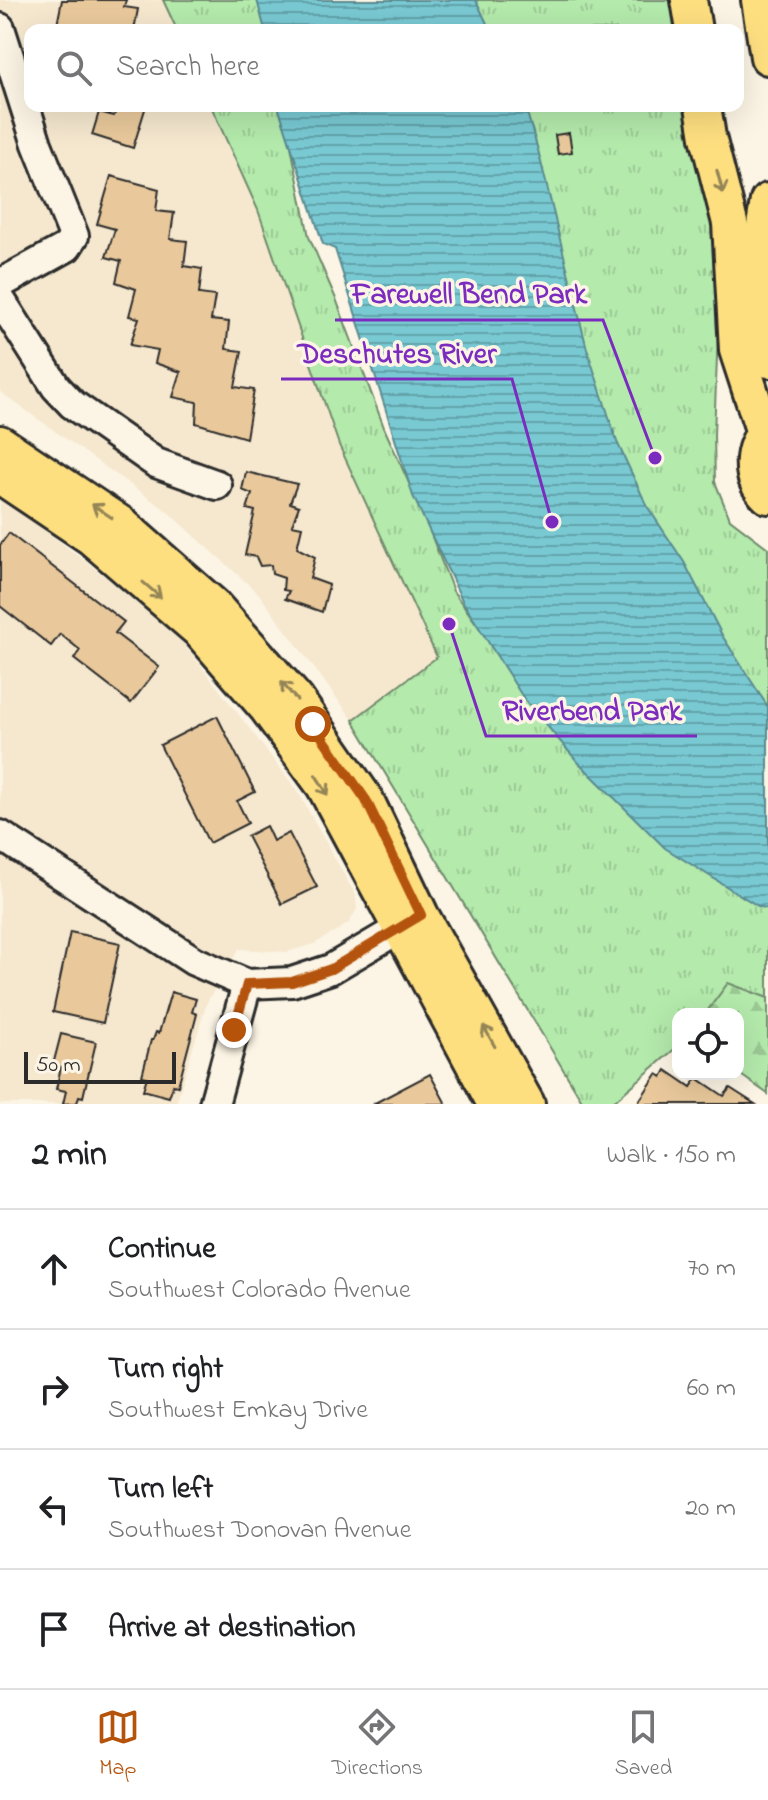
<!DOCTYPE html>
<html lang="en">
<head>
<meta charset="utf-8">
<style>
  body { margin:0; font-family:"Indie Flower",sans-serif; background:#f6f6f6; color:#202124 }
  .controls { position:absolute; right:24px; bottom:24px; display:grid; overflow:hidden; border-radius:16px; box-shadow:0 8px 32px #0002 }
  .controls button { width:72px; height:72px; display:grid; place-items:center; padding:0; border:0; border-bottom:2px solid #e0e0e0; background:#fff; color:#202124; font:40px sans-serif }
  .scale { position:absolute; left:24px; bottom:20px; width:152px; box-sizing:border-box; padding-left:8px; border:4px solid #2b2b2b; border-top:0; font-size:22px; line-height:28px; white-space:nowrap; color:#2b2b2b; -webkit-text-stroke:6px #fcf5e5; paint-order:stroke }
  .stop { position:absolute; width:24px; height:24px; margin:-18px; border:6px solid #b45309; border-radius:50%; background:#fff }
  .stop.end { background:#b45309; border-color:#fff; box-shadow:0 2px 8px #0008 }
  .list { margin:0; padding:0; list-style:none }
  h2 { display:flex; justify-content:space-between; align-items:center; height:104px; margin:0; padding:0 32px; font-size:34px }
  h2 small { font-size:26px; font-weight:400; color:#757577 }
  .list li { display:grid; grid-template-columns:52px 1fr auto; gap:24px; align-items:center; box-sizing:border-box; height:120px; padding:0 32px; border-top:2px solid #e0e0e0 }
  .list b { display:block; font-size:30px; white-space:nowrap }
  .list p { margin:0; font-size:26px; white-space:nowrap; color:#757577 }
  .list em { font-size:26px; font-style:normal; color:#757577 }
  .icon { flex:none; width:44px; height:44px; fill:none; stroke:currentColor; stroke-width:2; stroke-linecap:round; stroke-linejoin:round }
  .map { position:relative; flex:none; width:768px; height:1104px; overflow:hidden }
  .search { position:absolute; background:#fff; box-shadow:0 8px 32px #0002; left:24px; right:24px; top:24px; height:88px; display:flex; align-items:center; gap:20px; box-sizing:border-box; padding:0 28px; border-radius:16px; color:#757577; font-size:30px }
  .sheet { height:584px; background:#fff }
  nav { display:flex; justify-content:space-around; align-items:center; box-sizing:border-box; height:112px; border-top:2px solid #e0e0e0; background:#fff; font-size:22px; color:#757577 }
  nav a { display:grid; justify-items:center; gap:4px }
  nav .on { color:#b45309 }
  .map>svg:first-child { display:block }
  .built { fill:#f6e8cf }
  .forest { fill:url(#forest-firs); stroke:#708a6c; stroke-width:2 }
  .park { fill:url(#park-tufts); stroke:#708a6c; stroke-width:2 }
  .water { fill:url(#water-rules); stroke:#5a8a90; stroke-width:2 }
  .building { fill:#e9c99c; stroke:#2b2b2b; stroke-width:2 }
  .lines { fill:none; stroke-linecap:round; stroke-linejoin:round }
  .minor-casing { stroke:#2b2b2b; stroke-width:34 }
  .major-casing { stroke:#2b2b2b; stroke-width:40 }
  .minor { stroke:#fcf5e5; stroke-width:28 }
  .major { stroke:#fedf80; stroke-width:34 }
  .oneway { stroke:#948556 }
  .route { stroke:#b45309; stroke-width:10 }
  .leader { fill:none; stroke:#7b2cbf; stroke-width:3 }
  .callout-dot { fill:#7b2cbf; stroke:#fcf5e5; stroke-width:3 }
  .callout-label { font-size:30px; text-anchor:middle; font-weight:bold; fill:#7b2cbf; stroke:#fcf5e5; stroke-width:7; stroke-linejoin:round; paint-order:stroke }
</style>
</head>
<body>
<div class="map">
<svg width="768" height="1104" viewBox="0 0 768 1104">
  <defs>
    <pattern id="forest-firs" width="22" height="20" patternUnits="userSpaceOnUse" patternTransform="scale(2)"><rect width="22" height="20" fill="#b4eaac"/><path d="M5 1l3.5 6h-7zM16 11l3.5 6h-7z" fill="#9bc994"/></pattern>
    <pattern id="park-tufts" width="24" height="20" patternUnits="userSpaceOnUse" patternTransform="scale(2)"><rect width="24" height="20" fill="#b4eaac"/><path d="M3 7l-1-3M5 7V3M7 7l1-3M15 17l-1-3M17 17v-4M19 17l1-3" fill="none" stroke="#9bc994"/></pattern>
    <pattern id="water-rules" width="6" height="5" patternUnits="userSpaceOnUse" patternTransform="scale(2)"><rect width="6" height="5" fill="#79c9d3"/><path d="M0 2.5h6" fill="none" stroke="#63a3ab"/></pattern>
  </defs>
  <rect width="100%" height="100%" fill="#fcf5e5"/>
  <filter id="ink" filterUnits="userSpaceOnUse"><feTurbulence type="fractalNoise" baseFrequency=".0125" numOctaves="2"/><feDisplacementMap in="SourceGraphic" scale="16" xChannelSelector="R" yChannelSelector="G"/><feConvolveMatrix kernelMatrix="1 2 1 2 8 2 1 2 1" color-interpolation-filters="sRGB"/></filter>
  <g filter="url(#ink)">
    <!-- built -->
    <g class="built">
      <path d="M0 0H163L177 30H30V106H211L258 210 339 445 437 657 353 720 258 593 167 511 0 392Z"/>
      <path d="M0 496 171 627 297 790 356 896 357 909 348 924 314 944 287 952 239 949 207 1002 176 1104H0Z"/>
    </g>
    <!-- forest -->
    <path class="forest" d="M768 979V1094L738 1073V1014H705L728 982Z"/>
    <!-- park -->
    <g class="park">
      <path d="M163 0H261L267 30H177Z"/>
      <path d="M444 0H676L682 30H461Z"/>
      <path d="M211 106H283L309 237 336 299 385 430 423 514 453 591 501 658 768 861V998L728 983 705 1014H678V1046L611 1104H584L353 720 437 657 339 445 258 210Z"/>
      <path d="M483 106H692L716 200 719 305 714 435 715 482 730 519 768 548V765L658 563Z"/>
    </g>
    <!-- water -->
    <g class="water">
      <path d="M257 0H476L490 30H265Z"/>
      <path d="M278 106H525L538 150 587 349 617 442 647 506 684 562 723 637 768 707V909L758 906 665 848 577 761 524 699 463 602 413 496 335 249 323 244Z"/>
    </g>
    <!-- building -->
    <g class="building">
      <path d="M62 0H126L124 7 138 9 134 30H56Z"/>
      <path d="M117 106H146L133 148 92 135 99 112 114 116Z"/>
      <path d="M569 133 572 152 558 154 555 135Z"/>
      <path d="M111 176 159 189 156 211 174 213 170 239 187 241 184 266 202 269 199 294 215 296 211 320 229 322 226 349 242 351 235 387 254 390 246 438 196 423 197 402 173 397 181 372 155 363 158 350 130 345 139 318 129 316 136 289 116 282 121 261 106 257 115 229 97 224Z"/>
      <path d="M246 472 297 484 290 503 299 506 292 525 302 527 297 548 315 557 310 578 329 585 322 612 285 599 289 591 283 590 284 578 272 574 271 565 260 566 256 557 245 555 255 511 247 509 252 494 242 490Z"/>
      <path d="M9 533 124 622 115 633 159 667 131 703 74 659 80 650 60 634 51 646 0 606V545Z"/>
      <path d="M217 716 255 792 237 801 248 823 209 843 160 745Z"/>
      <path d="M266 826 273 841 289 833 317 887 282 904 247 836Z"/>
      <path d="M70 932 120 943 103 1023 53 1012Z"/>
      <path d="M171 992 196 999 192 1012 197 1014 178 1086 173 1085 169 1097 143 1090 147 1077 142 1076 151 1040H153L156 1032 159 1033Z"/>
      <path d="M61 1034 96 1042 83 1097 79 1096 77 1103 63 1104 66 1091 56 1089 61 1067 53 1065Z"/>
      <path d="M666 1070 691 1087 697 1078 724 1096 730 1088 755 1104H637L657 1074 662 1077Z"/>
      <path d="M430 1074 446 1104H373Z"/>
    </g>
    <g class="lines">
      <!-- minor casing -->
      <g class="minor-casing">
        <g id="minor">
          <path d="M0 28 37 144 74 236 67 247 0 284"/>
          <path d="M0 299 56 387 72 404 156 463 217 485"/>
          <path d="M0 835 194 961 247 984 292 982 331 969 417 918"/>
          <path d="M214 1104 247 984"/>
        </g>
      </g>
      <!-- major casing -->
      <g class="major-casing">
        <g id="major">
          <path d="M689 0 694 30"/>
          <path d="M759 0 768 57"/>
          <path d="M703 106 708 137 730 223 737 350 764 433"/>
          <path d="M768 201C758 264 751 297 768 360"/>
          <path d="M768 429C750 448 748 478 768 496"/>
          <path d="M0 443 121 524 213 605 296 699 366 800 421 915 527 1104"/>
          <path d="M0 476 92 538 199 630 266 707 324 786 495 1104"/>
        </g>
      </g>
      <!-- minor -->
      <use href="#minor" class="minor"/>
      <!-- major -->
      <use href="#major" class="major"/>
    </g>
    <!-- one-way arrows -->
    <defs><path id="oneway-shaft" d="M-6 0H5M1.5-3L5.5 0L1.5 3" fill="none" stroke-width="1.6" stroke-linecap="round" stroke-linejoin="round" transform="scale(2)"/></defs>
    <g class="oneway">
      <use href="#oneway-shaft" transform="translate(720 182) rotate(75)"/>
      <use href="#oneway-shaft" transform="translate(102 511) rotate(-146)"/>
      <use href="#oneway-shaft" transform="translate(152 590) rotate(41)"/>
      <use href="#oneway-shaft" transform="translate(289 691) rotate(-131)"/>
      <use href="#oneway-shaft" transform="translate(322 785) rotate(57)"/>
      <use href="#oneway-shaft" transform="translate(489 1036) rotate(-119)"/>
    </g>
  </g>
  <g class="lines" filter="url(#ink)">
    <!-- route -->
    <path class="route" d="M234 1030 247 984 292 982 331 969 421 915 366 800 313 724"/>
  </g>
  <!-- callouts -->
  <path class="leader" d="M655 458L603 320H335M552 522L512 379H281M449 624L486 736H697"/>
  <g class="callout-dot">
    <circle cx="655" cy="458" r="8"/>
    <circle cx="552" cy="522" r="8"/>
    <circle cx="449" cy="624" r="8"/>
  </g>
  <g class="callout-label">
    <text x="469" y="303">Farewell Bend Park</text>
    <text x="397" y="363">Deschutes River</text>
    <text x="592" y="720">Riverbend Park</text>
  </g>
</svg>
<div class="controls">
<button><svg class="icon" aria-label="locate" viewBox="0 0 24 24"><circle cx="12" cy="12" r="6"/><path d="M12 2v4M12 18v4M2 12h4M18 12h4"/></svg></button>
</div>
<div class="scale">50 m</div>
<div class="stop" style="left:313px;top:724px"></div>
<div class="stop end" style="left:234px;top:1030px"></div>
<div class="search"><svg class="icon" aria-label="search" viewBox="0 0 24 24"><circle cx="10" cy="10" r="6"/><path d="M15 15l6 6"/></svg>Search here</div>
</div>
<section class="sheet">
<h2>2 min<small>Walk · 150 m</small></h2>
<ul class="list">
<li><svg class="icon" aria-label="ahead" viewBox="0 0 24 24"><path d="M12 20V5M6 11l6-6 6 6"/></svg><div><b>Continue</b><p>Southwest Colorado Avenue</p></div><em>70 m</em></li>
<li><svg class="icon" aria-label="right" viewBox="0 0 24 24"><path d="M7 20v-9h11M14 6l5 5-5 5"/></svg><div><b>Turn right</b><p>Southwest Emkay Drive</p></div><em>60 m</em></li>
<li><svg class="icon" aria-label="left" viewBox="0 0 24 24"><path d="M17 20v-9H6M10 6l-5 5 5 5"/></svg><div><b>Turn left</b><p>Southwest Donovan Avenue</p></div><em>20 m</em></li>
<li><svg class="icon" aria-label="arrive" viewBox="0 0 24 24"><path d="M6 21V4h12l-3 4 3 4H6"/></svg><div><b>Arrive at destination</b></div></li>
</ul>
</section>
<nav>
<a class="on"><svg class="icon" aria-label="map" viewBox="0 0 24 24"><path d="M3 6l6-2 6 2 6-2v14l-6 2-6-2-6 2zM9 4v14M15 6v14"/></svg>Map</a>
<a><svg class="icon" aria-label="directions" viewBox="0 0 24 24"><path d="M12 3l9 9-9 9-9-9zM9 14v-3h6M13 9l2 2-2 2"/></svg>Directions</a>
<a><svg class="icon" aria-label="saved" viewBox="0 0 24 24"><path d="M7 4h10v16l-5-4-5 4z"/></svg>Saved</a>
</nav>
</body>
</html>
